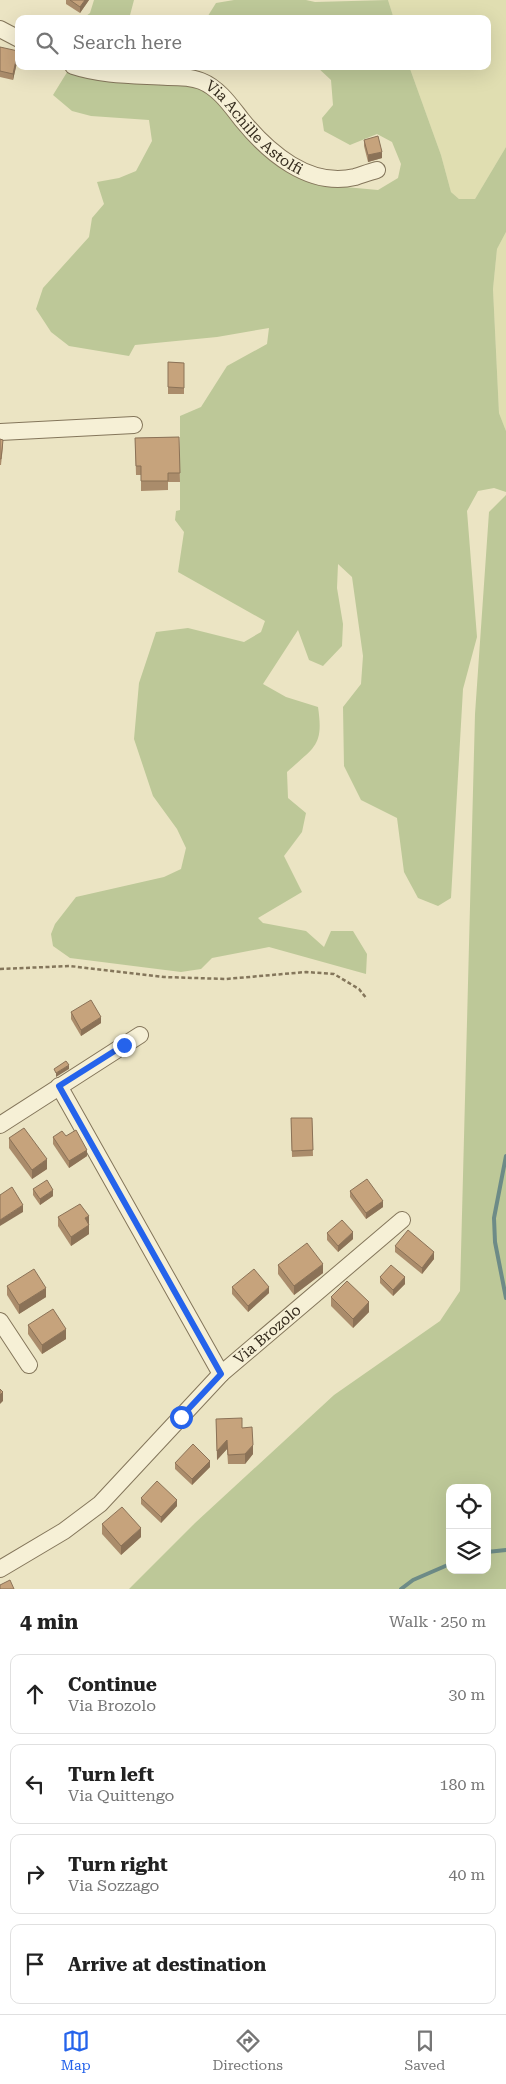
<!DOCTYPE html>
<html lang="en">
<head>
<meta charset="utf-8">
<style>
  body { margin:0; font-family:"Roboto Serif",serif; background:#f2f2f2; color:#222 }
  .controls { position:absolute; right:15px; bottom:15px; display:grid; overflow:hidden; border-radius:10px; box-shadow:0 5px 20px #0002 }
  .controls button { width:45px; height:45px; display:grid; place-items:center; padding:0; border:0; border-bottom:1px solid #e0e0e0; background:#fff; color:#222; font:25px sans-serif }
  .stop { position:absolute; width:15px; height:15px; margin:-11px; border:4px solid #2563eb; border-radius:50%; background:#fff }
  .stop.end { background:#2563eb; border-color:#fff; box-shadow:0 1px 5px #0008 }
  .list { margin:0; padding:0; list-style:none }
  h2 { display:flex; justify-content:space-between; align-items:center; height:65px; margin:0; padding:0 20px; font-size:21px }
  h2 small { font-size:16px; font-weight:400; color:#767676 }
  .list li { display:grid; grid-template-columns:32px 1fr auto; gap:15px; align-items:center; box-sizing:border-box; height:80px; margin:0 10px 10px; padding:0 10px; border:1px solid #e0e0e0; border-radius:10px }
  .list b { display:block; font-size:19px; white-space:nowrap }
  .list p { margin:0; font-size:16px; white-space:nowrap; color:#767676 }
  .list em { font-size:16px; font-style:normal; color:#767676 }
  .icon { flex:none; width:28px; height:28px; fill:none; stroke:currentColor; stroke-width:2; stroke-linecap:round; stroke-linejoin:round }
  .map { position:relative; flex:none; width:506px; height:1589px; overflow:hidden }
  .search { position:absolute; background:#fff; box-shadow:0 5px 20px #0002; left:15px; right:15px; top:15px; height:55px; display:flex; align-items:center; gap:12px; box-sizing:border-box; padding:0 18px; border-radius:10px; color:#767676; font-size:19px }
  .sheet { height:425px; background:#fff }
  nav { display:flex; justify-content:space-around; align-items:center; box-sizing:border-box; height:70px; border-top:1px solid #e0e0e0; background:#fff; font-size:14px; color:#767676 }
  nav a { display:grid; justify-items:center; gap:2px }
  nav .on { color:#2563eb }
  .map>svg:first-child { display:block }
  .farmland { fill:#e0deb1 }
  .green { fill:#bdc898; fill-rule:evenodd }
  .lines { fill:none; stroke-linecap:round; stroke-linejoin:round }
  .stream { stroke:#6d8b87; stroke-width:4 }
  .minor-casing { stroke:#84765b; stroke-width:18 }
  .path { stroke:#84765b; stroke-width:2.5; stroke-dasharray:4 2.5; stroke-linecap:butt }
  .minor { stroke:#f6f0d6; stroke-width:16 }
  .wall { fill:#aa8c6b }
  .shaded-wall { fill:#8b7257 }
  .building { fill:#c6a37c; stroke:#8b7257 }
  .route { stroke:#2563eb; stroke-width:6 }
  .labels { text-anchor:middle; stroke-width:4.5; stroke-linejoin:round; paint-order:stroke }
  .street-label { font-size:15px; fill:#352c1e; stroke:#f3edd2 }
</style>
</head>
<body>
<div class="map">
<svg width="506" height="1589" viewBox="0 0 506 1589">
  <rect width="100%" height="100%" fill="#ebe4c3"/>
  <!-- farmland -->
  <g class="farmland">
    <path d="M388 0H506V147L475 199H459L451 192 441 155 409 66H487V19H394Z"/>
    <path d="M506 232V431L499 413 493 289 497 249Z"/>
  </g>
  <!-- green -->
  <g class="green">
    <path d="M94 0H134L129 19H82L90 13Z"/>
    <path d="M234 0H306L315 2 388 0 394 19H206L216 3Z"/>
    <path d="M316 66H409L441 155 451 192 459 199H475L506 147V232L497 249 493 289 499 413 506 431V492L494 488 478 491 467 511 477 637 463 689 451 898 438 906 418 898 404 872 397 818 361 800 344 766 343 707 361 684 363 656 352 577 338 564 337 588 343 624 342 646 323 666 309 660 298 630 263 684 286 697 318 707C324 747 314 747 287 772L288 798 306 813 302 832 284 856 302 892 258 918 263 923 306 931 324 947 331 931H353L367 954 366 974 269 947 212 958 201 969 181 972 70 958 53 946 51 934 55 924 76 897 164 877 181 869 186 848 177 829 153 796 134 739 139 683 156 632 188 628 244 642 261 632 265 621 178 572 184 532 175 520 176 511 180 510V416L201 407 227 366 267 344 269 328 217 337 135 345 129 356 69 346 51 332 36 309 43 288 89 237 92 218 104 204 97 182 119 178 136 171 152 141 149 120 91 116 72 111 53 95 69 69 206 88 241 129 334 186 378 190 398 178 401 164 392 142 377 134 350 145 324 131 322 118 333 105 331 80Z"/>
    <path d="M506 495V1589H129L195 1523 334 1395 440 1321 460 1291 475 714 489 512ZM450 1488H487V1570H450Z"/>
  </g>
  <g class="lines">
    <!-- stream -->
    <g class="stream">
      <path d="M506 1156 494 1218 495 1242 506 1298"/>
      <path d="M487 1552 506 1550"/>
      <path d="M401 1589 413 1580 450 1564"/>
    </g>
    <!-- minor casing -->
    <g class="minor-casing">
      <g id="minor">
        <path d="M0 29 19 39"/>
        <path id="s1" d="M73 66C103 76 137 75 168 77 179 77 191 77 201 81 219 88 231 106 242 120 268 152 309 188 355 177 362 175 369 172 377 170"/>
        <path d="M0 432 134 425"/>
        <path d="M59 1086 221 1374"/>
        <path d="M0 1125 140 1035"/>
        <path d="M0 1321 29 1365"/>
        <path id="s2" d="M0 1569 64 1531 100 1504 221 1374 402 1220"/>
      </g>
    </g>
    <!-- path -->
    <path class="path" d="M0 969 70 966 164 977 226 979 306 972 334 974 359 989 367 999"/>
    <!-- minor -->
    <use href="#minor" class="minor"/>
  </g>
  <!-- wall -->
  <g class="wall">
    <path d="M66 0H89L80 13 66 4Z"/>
    <path d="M0 47 18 58 13 80 0 77Z"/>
    <path d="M364 140 382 158 368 162 364 146Z"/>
    <path d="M168 362 184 363V394H168Z"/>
    <path d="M179 437 180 482H168V490L141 491V475H136L135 438Z"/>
    <path d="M0 439 3 446 1 465H0Z"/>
    <path d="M71 1012 101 1023 81 1036 71 1019Z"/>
    <path d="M291 1118H312L313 1156 292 1157Z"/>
    <path d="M66 1136 87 1156 69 1168 53 1144V1137Z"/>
    <path d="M9 1138 47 1169 32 1179 9 1148Z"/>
    <path d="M33 1189 53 1196 40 1205 33 1195Z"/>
    <path d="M350 1191 383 1207 366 1219 350 1197Z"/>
    <path d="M89 1216V1234L71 1246 58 1226V1217Z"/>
    <path d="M327 1233 353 1239 338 1252 327 1240Z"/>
    <path d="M395 1246 434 1259 422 1274 395 1252Z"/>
    <path d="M278 1265 323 1273 294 1295 278 1274Z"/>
    <path d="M380 1277 405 1284 393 1296 380 1283Z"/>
    <path d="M7 1286 46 1297 19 1314 7 1295Z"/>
    <path d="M232 1287 269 1293 248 1312 232 1294Z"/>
    <path d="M331 1297 369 1312 353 1328 331 1306Z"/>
    <path d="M28 1325 66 1339 42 1354 28 1334Z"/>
    <path d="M216 1419 242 1428 253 1454 245 1464H228L227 1449 217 1460Z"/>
    <path d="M175 1463 210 1467 192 1485 175 1469Z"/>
    <path d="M141 1498 177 1506 161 1523 141 1504Z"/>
    <path d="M102 1524 141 1537 121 1555 102 1534Z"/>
  </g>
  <!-- shaded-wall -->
  <g class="shaded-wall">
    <path d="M85 0H89L80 13V7Z"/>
    <path d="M18 51V58L13 80V74Z"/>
    <path d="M382 152V158L368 162V155Z"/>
    <path d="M101 1017V1023L81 1036V1030Z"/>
    <path d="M69 1065V1069L56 1077V1073Z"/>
    <path d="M87 1150V1156L69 1168V1161Z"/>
    <path d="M47 1159V1169L32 1179V1170Z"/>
    <path d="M53 1190V1196L40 1205V1199Z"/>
    <path d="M383 1201V1207L366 1219V1213Z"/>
    <path d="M23 1205V1212L0 1226V1220Z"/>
    <path d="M89 1216V1225L85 1218Z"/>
    <path d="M89 1225V1234L71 1246V1237Z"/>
    <path d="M353 1232V1239L338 1252V1246Z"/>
    <path d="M434 1252V1259L422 1274V1268Z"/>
    <path d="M323 1264V1273L294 1295V1286Z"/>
    <path d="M405 1277V1284L393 1296V1290Z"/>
    <path d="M269 1287V1293L248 1312V1306Z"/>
    <path d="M46 1288V1297L19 1314V1305Z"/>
    <path d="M369 1302V1312L353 1328V1319Z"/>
    <path d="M66 1329V1339L42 1354V1345Z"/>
    <path d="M3 1392V1401L0 1404V1395Z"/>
    <path d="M227 1440V1449L217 1460V1451Z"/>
    <path d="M253 1445V1454L245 1464V1454Z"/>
    <path d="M210 1461V1467L192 1485V1479Z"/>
    <path d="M177 1500V1506L161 1523V1517Z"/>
    <path d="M141 1528V1537L121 1555V1546Z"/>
  </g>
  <!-- building -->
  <g class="building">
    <path d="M70 0H85L80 7Z"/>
    <path d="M0 47 18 51 13 74 0 71Z"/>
    <path d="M378 136 382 152 368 155 364 140Z"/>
    <path d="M168 362 184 363V388L168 387Z"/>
    <path d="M179 437 180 473H168V481H141V466H136L135 438Z"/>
    <path d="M0 439 3 440 1 459H0Z"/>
    <path d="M91 1000 101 1017 81 1030 71 1012Z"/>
    <path d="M66 1061 69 1065 56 1073 54 1069Z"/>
    <path d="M291 1118H312L313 1150 292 1151Z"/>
    <path d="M24 1128 47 1159 32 1170 9 1138Z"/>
    <path d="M76 1130 87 1150 69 1161 53 1137 62 1131 66 1136Z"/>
    <path d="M367 1179 383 1201 366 1213 350 1191Z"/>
    <path d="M47 1180 53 1190 40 1199 33 1189Z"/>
    <path d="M12 1187 23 1205 0 1220V1195Z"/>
    <path d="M80 1204 89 1216 85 1218 89 1225 71 1237 58 1217Z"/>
    <path d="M342 1220 353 1232 338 1246 327 1233Z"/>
    <path d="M408 1230 434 1252 422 1268 395 1246Z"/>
    <path d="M307 1243 323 1264 294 1286 278 1265Z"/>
    <path d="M391 1265 405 1277 393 1290 380 1277Z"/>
    <path d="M34 1269 46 1288 19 1305 7 1286Z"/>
    <path d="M254 1269 269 1287 248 1306 232 1287Z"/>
    <path d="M347 1281 369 1302 353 1319 331 1297Z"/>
    <path d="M53 1309 66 1329 42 1345 28 1325Z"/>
    <path d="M0 1389 3 1392 0 1395Z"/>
    <path d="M242 1418V1428L252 1427 253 1445 245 1454 228 1455 227 1440 217 1451 216 1419Z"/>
    <path d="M193 1444 210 1461 192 1479 175 1463Z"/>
    <path d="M157 1481 177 1500 161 1517 141 1498Z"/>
    <path d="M122 1507 141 1528 121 1546 102 1524Z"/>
    <path d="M10 1580 14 1589H0V1585Z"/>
  </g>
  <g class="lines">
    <!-- route -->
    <path class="route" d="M124 1045 59 1086 221 1374 181 1417"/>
  </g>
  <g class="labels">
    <!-- street labels -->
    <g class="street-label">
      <text dy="5" stroke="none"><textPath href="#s1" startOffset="201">Via Achille Astolfi</textPath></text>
      <text dy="5" stroke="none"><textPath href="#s2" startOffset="358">Via Brozolo</textPath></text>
    </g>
  </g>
</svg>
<div class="controls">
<button><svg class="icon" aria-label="locate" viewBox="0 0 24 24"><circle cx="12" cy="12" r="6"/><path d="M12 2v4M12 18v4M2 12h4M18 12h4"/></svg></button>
<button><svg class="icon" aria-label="layers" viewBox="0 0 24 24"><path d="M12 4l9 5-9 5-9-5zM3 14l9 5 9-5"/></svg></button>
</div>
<div class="stop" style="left:181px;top:1417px"></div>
<div class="stop end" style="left:124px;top:1045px"></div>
<div class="search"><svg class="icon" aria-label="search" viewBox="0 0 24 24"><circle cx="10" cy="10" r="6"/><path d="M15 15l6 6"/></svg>Search here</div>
</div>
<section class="sheet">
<h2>4 min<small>Walk · 250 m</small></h2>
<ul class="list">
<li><svg class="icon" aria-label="ahead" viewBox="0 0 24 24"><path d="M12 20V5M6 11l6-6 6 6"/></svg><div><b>Continue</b><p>Via Brozolo</p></div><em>30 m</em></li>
<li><svg class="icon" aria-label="left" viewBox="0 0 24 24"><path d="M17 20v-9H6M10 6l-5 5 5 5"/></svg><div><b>Turn left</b><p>Via Quittengo</p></div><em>180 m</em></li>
<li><svg class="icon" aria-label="right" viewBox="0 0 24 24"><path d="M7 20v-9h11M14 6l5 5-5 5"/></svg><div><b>Turn right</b><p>Via Sozzago</p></div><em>40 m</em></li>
<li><svg class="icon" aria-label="arrive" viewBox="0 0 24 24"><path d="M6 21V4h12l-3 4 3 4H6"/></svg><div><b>Arrive at destination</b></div></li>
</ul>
</section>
<nav>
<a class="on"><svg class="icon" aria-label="map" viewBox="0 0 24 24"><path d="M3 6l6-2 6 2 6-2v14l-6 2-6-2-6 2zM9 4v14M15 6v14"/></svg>Map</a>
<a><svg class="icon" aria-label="directions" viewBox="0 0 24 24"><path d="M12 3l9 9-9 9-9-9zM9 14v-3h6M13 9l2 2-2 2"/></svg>Directions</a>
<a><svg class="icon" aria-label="saved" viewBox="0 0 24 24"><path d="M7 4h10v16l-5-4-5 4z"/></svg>Saved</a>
</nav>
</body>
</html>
